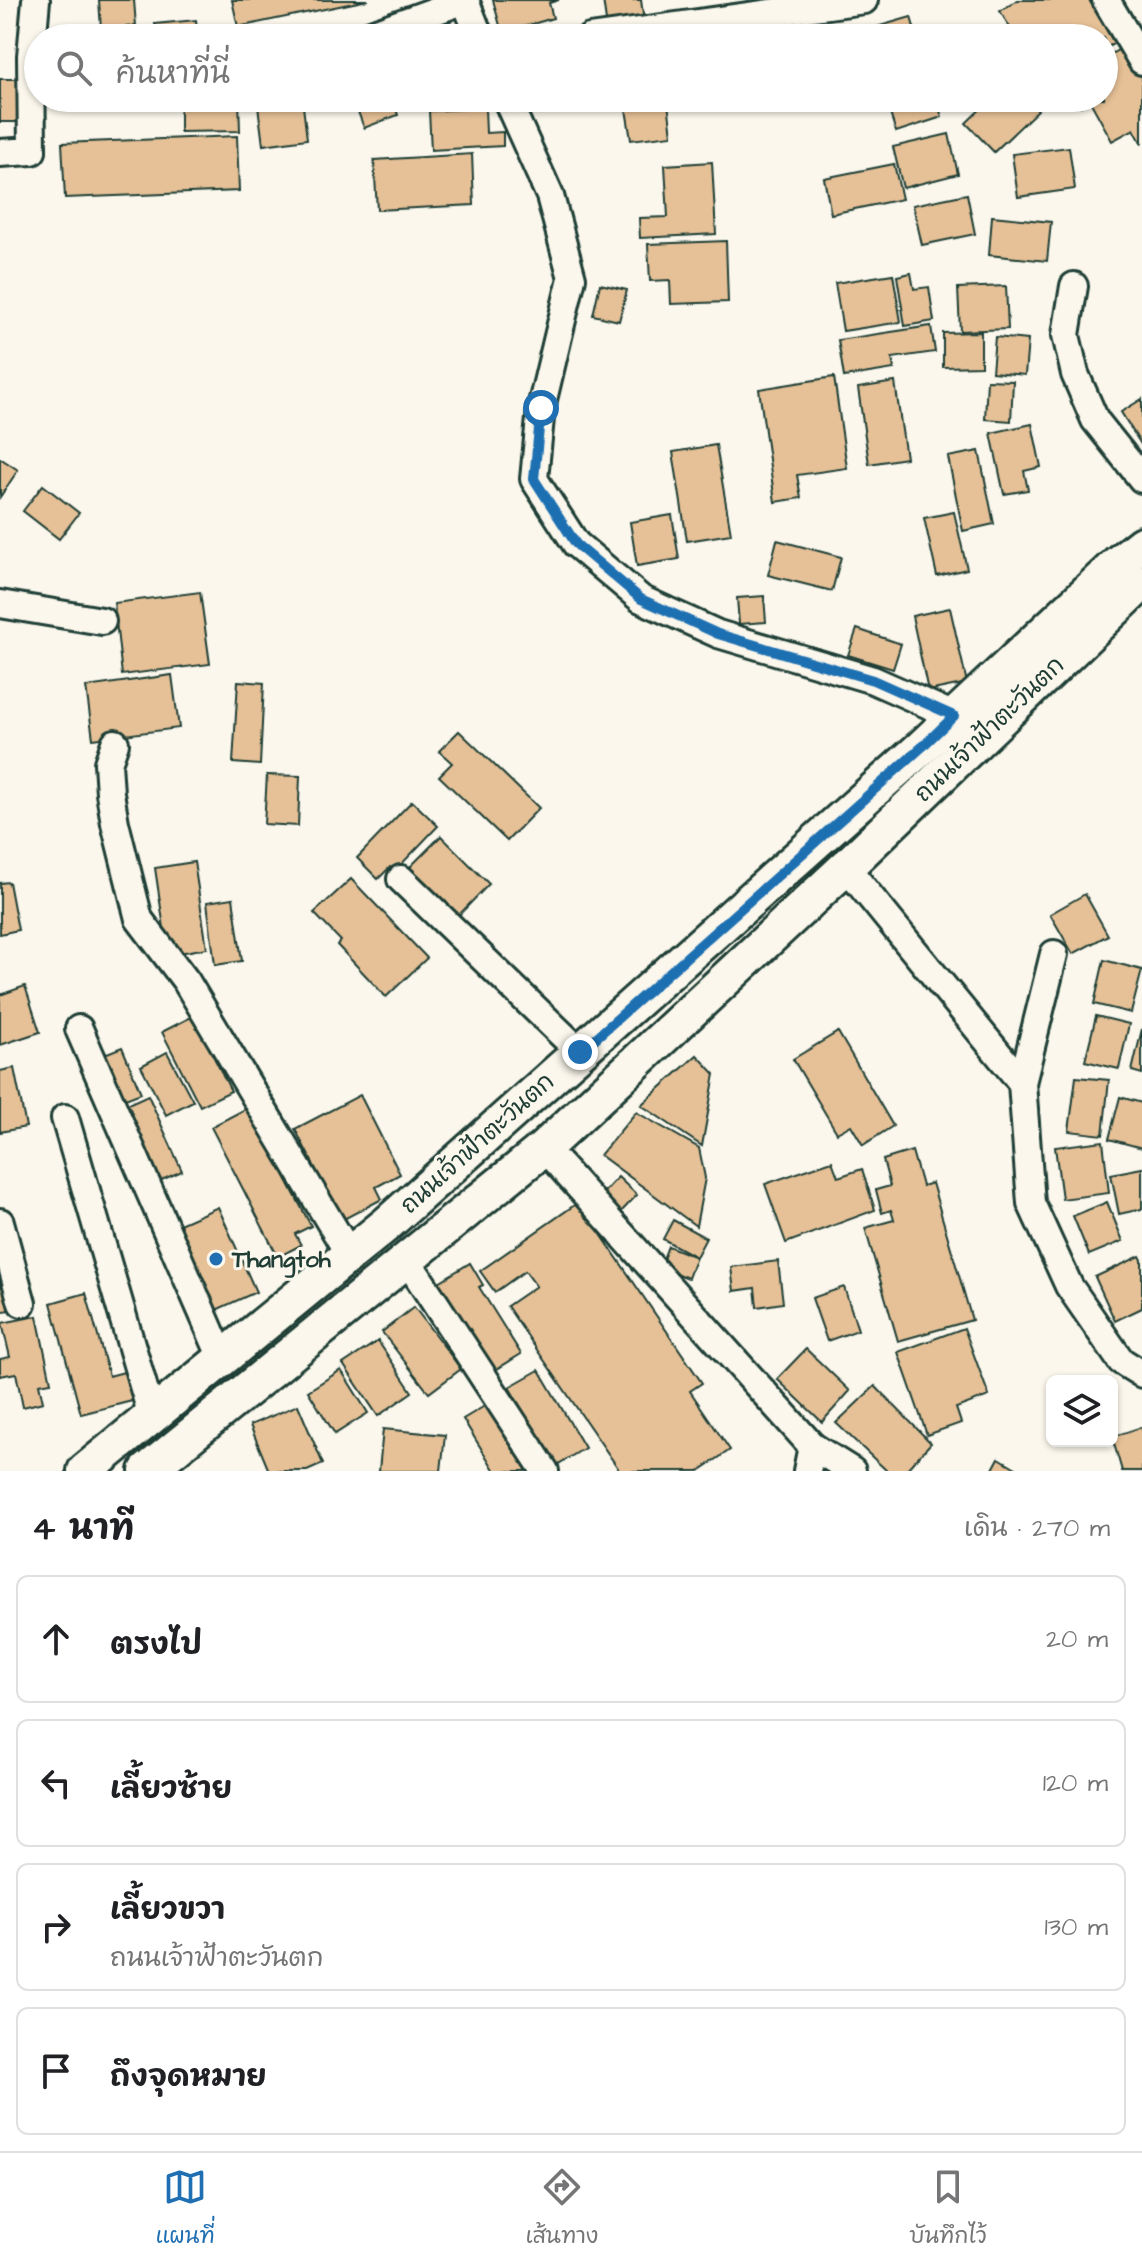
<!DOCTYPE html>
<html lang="th">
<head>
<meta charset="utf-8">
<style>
  body { margin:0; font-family:"Architects Daughter","Playpen Sans Thai",sans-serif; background:#f2f2f2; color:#202124 }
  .controls { position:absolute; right:24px; bottom:24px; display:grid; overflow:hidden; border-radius:12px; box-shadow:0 2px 6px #0004 }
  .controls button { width:72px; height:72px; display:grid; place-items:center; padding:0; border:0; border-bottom:2px solid #e0e0e0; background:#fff; color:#202124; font:40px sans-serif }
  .stop { position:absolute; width:24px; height:24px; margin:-18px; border:6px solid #1f6fb2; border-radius:50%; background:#fff }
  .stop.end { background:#1f6fb2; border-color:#fff; box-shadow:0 2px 8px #0008 }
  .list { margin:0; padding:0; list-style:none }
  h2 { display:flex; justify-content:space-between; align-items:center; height:104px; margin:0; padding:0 32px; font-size:34px }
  h2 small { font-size:26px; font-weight:400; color:#757577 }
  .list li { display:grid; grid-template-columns:52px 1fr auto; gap:24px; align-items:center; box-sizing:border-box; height:128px; margin:0 16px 16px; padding:0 16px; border:2px solid #e0e0e0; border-radius:12px }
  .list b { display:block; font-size:30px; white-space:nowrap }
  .list p { margin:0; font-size:26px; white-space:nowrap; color:#757577 }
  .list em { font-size:26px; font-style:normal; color:#757577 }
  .icon { flex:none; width:44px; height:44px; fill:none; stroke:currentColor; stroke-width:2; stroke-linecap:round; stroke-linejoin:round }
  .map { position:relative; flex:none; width:1142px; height:1471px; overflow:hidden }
  .search { position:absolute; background:#fff; box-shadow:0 2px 6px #0004; left:24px; right:24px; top:24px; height:88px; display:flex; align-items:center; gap:20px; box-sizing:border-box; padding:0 28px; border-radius:44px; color:#757577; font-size:30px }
  .sheet { height:680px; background:#fff }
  nav { display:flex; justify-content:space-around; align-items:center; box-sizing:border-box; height:112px; border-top:2px solid #e0e0e0; background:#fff; font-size:22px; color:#757577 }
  nav a { display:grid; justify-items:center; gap:4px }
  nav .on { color:#1f6fb2 }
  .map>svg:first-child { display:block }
  .building { fill:#e6c197; stroke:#1f3d34; stroke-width:2 }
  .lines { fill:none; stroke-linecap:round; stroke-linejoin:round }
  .minor-casing { stroke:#1f3d34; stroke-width:32 }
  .major-casing { stroke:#1f3d34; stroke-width:40 }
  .minor { stroke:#fbf7ec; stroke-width:26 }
  .major { stroke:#fbf7ec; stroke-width:34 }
  .route { stroke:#1f6fb2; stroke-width:10 }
  .poi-dot { fill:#1f6fb2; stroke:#fbf7ec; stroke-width:3 }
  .labels { text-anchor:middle; stroke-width:6; stroke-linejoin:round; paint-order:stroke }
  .street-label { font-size:24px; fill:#1f3d34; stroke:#fbf7ec }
  .poi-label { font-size:24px; font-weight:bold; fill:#1f3d34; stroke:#fbf7ec; text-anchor:start }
</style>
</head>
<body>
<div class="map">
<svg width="1142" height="1471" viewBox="0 0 1142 1471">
  <rect width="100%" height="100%" fill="#fbf7ec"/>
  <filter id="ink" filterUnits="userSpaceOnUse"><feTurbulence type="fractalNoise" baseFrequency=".0125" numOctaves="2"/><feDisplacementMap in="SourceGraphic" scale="16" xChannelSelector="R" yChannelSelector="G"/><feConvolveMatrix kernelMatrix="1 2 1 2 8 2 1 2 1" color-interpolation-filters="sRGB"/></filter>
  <g filter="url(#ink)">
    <!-- building -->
    <g class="building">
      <path d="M99 0H134L136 26 101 29Z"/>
      <path d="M232 0H368L238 27Z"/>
      <path d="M493 0H559L549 3 553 18 502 33Z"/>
      <path d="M603 0H641L644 22 607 28Z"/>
      <path d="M1018 0H1089L1115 43 1104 49V38H1033L1026 27 1014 34 1000 11Z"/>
      <path d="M911 17 917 38H857L856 33Z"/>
      <path d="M196 20 198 38H157L155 24Z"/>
      <path d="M1129 44 1142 69V144L1134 129 1112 141 1090 101 1081 106 1077 98H1104V58Z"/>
      <rect x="0" y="79" width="27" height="43"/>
      <path d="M180 98H239L240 131 180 132Z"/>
      <path d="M257 98H302L307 139 263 145Z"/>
      <path d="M353 98H392L398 115 364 128Z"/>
      <path d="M885 98H936L942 117 896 132Z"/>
      <path d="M992 98H1027L1038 110 994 152 966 123Z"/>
      <path d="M668 103 672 135 631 140 626 109Z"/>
      <path d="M485 108 486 133 503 132V146L431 150 429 111Z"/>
      <path d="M949 134 958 174 903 188 893 147Z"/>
      <path d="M237 136 239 191 65 198 62 143Z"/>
      <path d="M1069 147 1075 189 1018 197 1012 154Z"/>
      <path d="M472 154 474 205 377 210 374 160Z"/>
      <path d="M712 162 716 234 640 238 639 218 668 217 665 165Z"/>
      <path d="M894 164 902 199 831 214 824 178Z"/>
      <path d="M967 194 975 234 922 245 913 205Z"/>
      <path d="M992 216 1051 222 1047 261 989 255Z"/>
      <path d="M726 241 728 302 671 304 670 280 650 281 648 244Z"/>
      <path d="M911 273 914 289 929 287 934 321 905 326 897 276Z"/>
      <path d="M893 274 901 322 843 331 835 283Z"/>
      <path d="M600 284 627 290 619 321 593 315Z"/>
      <path d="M1006 286 1008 329 960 331 958 288Z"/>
      <path d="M931 326 935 352 892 358 894 369 844 377 838 340Z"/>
      <path d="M981 332V366L943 367V333Z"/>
      <path d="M995 337 1028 340 1025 375 992 372Z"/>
      <path d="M834 377 847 468 797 475 801 498 775 502 759 389Z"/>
      <path d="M987 380 1013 381 1011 421 985 419Z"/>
      <path d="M895 382 906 458 869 464 858 388Z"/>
      <path d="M1142 399V446L1121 412Z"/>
      <path d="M1032 424 1041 467 1024 471 1028 490 1004 494 991 433Z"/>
      <path d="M716 445 731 534 687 541 673 452Z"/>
      <path d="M979 451 994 524 963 531 948 457Z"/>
      <path d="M0 458 18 470 0 497Z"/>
      <path d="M43 485 79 513 59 539 23 511Z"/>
      <path d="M954 512 967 569 937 576 924 518Z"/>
      <path d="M672 515 679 559 637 566 630 522Z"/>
      <path d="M777 540 841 557 832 591 768 575Z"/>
      <path d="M200 592 210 664 122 675 114 603Z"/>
      <path d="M764 596 766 622 739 624 737 598Z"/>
      <path d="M950 608 967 683 928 691 912 616Z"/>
      <path d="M857 629 901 644 893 669 848 655Z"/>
      <path d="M172 675 179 728 93 739 86 687Z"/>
      <path d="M238 681 264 683 260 765 233 763Z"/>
      <path d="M459 731 539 808 507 841 439 776 452 763 439 751Z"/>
      <path d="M267 775 300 776 298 826 264 824Z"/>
      <path d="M412 801 438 826 395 871 390 867 378 879 357 858Z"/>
      <path d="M441 836 489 884 456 918 408 869Z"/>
      <path d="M194 862 207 948 168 955 155 868Z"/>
      <path d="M351 879 427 958 386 997 337 945 341 941 314 913Z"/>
      <path d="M9 882 18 930 0 934V883Z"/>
      <path d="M1085 894 1108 935 1073 954 1050 914Z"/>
      <path d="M233 898 242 961 215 965 207 902Z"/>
      <path d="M1104 960 1142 970 1131 1013 1094 1004Z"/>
      <path d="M25 986 40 1032 0 1045V995Z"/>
      <path d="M193 1016 231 1091 200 1106 162 1032Z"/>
      <path d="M1096 1016 1129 1024 1119 1069 1085 1061Z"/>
      <path d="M1142 1029V1074L1132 1071Z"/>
      <path d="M838 1032 893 1126 863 1145 851 1125 837 1133 793 1059Z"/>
      <path d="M122 1047 141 1093 115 1103 97 1057Z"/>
      <path d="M167 1052 193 1101 166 1115 141 1066Z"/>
      <path d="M697 1055 715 1074 702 1146 641 1105Z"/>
      <path d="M14 1068 26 1127 0 1132V1071Z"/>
      <path d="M1076 1077 1109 1080 1103 1135 1069 1131Z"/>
      <path d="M148 1095 182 1171 153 1184 119 1108Z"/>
      <path d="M360 1095 400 1174 376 1187 382 1199 342 1220 295 1129Z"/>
      <path d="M1120 1097 1142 1103V1148L1109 1139Z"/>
      <path d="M249 1107 311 1226 295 1234 301 1245 278 1257 211 1127Z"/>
      <path d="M636 1112 699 1148 705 1178 696 1226 600 1155Z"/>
      <path d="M1103 1141 1109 1193 1062 1199 1055 1147Z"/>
      <path d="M912 1151 922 1186 932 1183 972 1320 898 1341 865 1228 894 1220 891 1210 882 1213 876 1190 890 1186 883 1160Z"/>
      <path d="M832 1161 838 1177 862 1169 875 1210 786 1243 765 1184Z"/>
      <path d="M1142 1168V1209L1119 1214 1111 1174Z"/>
      <path d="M618 1177 637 1195 620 1213 602 1194Z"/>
      <path d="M579 1202 702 1383 690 1391 730 1450 699 1471H620L507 1306 536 1286 525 1271 495 1292 480 1271Z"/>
      <path d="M1107 1202 1123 1241 1089 1255 1073 1216Z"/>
      <path d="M218 1207 256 1292 214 1311 175 1226Z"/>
      <path d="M673 1220 706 1238 696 1257 663 1239Z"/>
      <path d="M668 1246 696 1257 688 1278 660 1267Z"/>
      <path d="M0 1248 13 1309 0 1312Z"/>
      <path d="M1140 1256 1142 1260V1308L1115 1321 1095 1277Z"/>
      <path d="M778 1261 783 1303 757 1307 755 1288 734 1291 731 1267Z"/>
      <path d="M470 1263 483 1285 479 1287 521 1354 489 1374 434 1285Z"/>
      <path d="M844 1287 858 1330 827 1341 812 1298Z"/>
      <path d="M86 1293 109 1376 128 1371 136 1400 81 1414 51 1303Z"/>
      <path d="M414 1307 461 1369 429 1393 382 1332Z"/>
      <path d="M37 1316 51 1382 39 1384 43 1402 23 1407 16 1373 0 1376V1359L10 1357 2 1323Z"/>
      <path d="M964 1328 989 1396 956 1408 961 1423 927 1435 898 1352Z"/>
      <path d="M378 1341 412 1392 378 1416 343 1364Z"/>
      <path d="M806 1349 850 1391 822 1422 777 1379Z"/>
      <path d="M341 1370 368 1413 335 1434 308 1391Z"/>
      <path d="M539 1370 585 1448 555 1466 509 1387Z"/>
      <path d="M875 1386 931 1443 905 1471H887L836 1423Z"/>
      <path d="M493 1401 536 1471H495L463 1419Z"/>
      <path d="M298 1405 323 1464 307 1471H269L250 1425Z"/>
      <path d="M1142 1427V1471H1122L1112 1437Z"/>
      <path d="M383 1429 445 1435 441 1471H379Z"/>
      <path d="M999 1458 1021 1471H992Z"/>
    </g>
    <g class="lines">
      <!-- minor casing -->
      <g class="minor-casing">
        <g id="minor">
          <path d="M465 0 480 38"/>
          <path d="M1106 0 1142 61"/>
          <path d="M360 38 465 0"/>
          <path d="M590 38 864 0"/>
          <path d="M506 98 550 196 572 278 541 408 534 479 576 544 641 599 718 634 873 680 954 716"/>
          <path d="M0 153 32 151 31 56 36 0"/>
          <path d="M1074 286 1066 335 1075 374 1095 420 1142 479"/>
          <path d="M0 604 102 621"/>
          <path d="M115 743 108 763 110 793 115 823 139 919 186 981 349 1254"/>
          <path d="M846 867 1022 1083"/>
          <path d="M401 879 580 1052"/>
          <path d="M1054 954 1022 1083 1031 1203 1069 1286 1121 1361 1142 1374"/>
          <path d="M79 1029 222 1358"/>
          <path d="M65 1118 152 1416"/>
          <path d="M544 1148 812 1446 852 1471"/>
          <path d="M0 1222 22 1303"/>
          <path d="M407 1260 545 1471"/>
          <path d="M807 1471 812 1446"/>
        </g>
      </g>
      <!-- major casing -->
      <g class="major-casing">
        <g id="major">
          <path d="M85 1471 388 1223 922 747 1118 563 1142 544"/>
          <path d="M147 1471 544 1148 846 867 1142 583"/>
        </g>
      </g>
      <!-- minor -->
      <use href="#minor" class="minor"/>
      <!-- major -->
      <use href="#major" class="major"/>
    </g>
  </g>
  <g class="lines" filter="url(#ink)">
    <!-- route -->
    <path class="route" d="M541 408 534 479 576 544 641 599 718 634 873 680 954 716 922 747 580 1052"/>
  </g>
  <!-- markers -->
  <circle class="poi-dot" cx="216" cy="1259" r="8"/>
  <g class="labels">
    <!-- street labels -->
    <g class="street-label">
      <text transform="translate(989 729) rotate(-44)" y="8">ถนนเจ้าฟ้าตะวันตก</text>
      <text transform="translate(477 1143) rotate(-42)" y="8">ถนนเจ้าฟ้าตะวันตก</text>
    </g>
    <!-- poi labels -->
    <g class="poi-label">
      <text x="232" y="1267">Thangtoh</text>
    </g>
  </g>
</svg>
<div class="controls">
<button><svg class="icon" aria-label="layers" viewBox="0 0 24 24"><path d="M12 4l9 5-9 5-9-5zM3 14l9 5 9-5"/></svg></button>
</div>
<div class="stop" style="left:541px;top:408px"></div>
<div class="stop end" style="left:580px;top:1052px"></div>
<div class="search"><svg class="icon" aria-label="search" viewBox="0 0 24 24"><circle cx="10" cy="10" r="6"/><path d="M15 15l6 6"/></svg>ค้นหาที่นี่</div>
</div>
<section class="sheet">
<h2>4 นาที<small>เดิน · 270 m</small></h2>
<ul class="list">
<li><svg class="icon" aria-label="ahead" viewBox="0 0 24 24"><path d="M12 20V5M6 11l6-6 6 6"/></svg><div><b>ตรงไป</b></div><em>20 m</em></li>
<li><svg class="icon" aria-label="left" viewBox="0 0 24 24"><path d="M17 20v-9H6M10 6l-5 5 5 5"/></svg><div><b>เลี้ยวซ้าย</b></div><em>120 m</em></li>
<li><svg class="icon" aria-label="right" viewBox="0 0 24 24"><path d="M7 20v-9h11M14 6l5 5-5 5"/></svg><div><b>เลี้ยวขวา</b><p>ถนนเจ้าฟ้าตะวันตก</p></div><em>130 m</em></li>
<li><svg class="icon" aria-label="arrive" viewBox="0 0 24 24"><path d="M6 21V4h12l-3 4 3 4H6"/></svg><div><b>ถึงจุดหมาย</b></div></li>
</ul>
</section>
<nav>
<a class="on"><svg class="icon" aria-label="map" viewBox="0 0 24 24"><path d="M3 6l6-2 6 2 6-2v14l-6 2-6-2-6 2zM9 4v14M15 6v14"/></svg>แผนที่</a>
<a><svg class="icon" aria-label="directions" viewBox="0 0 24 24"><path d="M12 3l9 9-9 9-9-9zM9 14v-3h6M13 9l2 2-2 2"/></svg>เส้นทาง</a>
<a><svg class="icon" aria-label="saved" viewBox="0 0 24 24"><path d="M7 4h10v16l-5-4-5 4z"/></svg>บันทึกไว้</a>
</nav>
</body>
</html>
